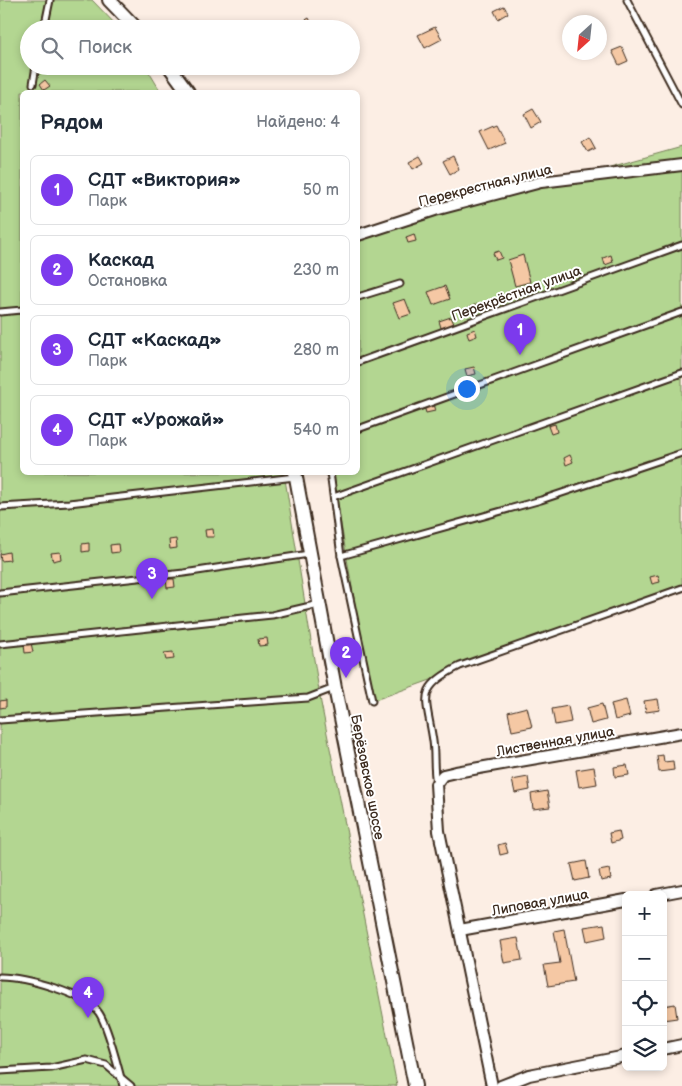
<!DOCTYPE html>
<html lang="ru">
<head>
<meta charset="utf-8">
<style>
  body { margin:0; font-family:"Balsamiq Sans",sans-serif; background:#f6f6f7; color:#1f2937 }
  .controls { position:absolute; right:15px; bottom:15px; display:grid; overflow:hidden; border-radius:8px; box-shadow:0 2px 8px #0003 }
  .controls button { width:45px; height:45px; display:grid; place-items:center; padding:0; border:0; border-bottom:1px solid #e0e1e3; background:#fff; color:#1f2937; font:25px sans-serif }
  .compass { position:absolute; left:562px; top:15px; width:45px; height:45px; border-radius:50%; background:#fff; box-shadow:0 2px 8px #0003; rotate:207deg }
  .you { position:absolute; left:466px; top:388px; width:18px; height:18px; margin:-12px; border:4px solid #fff; border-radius:50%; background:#1a73e8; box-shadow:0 0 0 8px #1a73e833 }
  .badge { display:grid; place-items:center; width:32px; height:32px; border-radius:50%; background:#7c3aed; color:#fff; font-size:16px; font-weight:700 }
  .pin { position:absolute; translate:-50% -41px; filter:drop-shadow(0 1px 2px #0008) }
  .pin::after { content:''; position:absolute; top:26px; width:18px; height:15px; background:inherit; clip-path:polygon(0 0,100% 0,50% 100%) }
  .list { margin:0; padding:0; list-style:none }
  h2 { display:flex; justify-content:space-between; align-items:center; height:65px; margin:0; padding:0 20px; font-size:21px }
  h2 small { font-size:16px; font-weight:400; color:#747a83 }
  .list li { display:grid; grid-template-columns:32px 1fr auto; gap:15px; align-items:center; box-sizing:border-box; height:70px; margin:0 10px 10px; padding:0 10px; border:1px solid #e0e1e3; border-radius:8px }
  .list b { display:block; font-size:19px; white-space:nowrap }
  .list p { margin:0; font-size:16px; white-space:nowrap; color:#747a83 }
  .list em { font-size:16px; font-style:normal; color:#747a83 }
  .icon { flex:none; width:28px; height:28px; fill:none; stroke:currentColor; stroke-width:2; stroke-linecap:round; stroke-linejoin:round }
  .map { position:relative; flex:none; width:682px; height:1086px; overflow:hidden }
  .search { position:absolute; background:#fff; box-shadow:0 2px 8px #0003; left:20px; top:20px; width:340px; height:55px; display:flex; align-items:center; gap:12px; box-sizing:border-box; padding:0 18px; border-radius:28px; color:#747a83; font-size:19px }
  .panel { position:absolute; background:#fff; box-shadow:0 2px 8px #0003; left:20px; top:90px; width:340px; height:385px; border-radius:8px }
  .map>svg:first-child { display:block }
  .green { fill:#b3d691; stroke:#778058 }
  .building { fill:#f5c8a4; stroke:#3b2a1e }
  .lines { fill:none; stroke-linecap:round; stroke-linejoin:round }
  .service-casing { stroke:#3b2a1e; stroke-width:9 }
  .minor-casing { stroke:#3b2a1e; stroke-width:14 }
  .tertiary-casing { stroke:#3b2a1e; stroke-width:16 }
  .service { stroke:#fff; stroke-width:5 }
  .minor { stroke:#fff; stroke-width:10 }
  .tertiary { stroke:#fff; stroke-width:12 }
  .labels { text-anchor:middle; stroke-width:4; stroke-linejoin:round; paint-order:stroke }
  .street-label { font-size:14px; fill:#3b2a1e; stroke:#fff }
</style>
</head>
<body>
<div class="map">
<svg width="682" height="1086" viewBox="0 0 682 1086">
  <rect width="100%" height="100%" fill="#fceee4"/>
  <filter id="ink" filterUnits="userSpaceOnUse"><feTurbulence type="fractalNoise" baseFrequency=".02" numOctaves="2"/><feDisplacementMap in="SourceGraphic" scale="10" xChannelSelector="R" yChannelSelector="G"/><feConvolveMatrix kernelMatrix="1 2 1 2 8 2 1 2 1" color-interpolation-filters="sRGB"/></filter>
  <g filter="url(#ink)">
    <!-- green -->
    <g class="green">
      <path d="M0 0H92L120 29H29V66H148L149 72 161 92H22V472L284 473 321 703 397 1086H0Z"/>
      <path d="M682 147V590L372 701 332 473 358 472V237Z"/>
    </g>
    <!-- building -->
    <g class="building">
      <path d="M504 6 508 13 498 19 494 11Z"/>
      <path d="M309 18 314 28 299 29 297 25Z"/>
      <path d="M435 27 442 39 425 48 418 35Z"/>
      <path d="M622 47 628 61 619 65 612 51Z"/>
      <path d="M45 80 50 86 44 90 40 84Z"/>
      <path d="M533 109 541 122 531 128 524 114Z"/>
      <path d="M496 125 505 143 489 150 480 132Z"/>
      <path d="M590 137 596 148 588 152 582 142Z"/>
      <path d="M420 156 424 163 413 169 409 162Z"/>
      <path d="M453 156 459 169 450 174 443 161Z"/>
      <path d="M414 234 416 241 408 243 406 237Z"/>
      <path d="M499 251 502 258 496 260 493 253Z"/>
      <path d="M523 255 530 282 515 286 508 260Z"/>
      <path d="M611 255 613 262 605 265 603 258Z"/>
      <path d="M445 286 450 299 433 305 428 292Z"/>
      <path d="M405 299 411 314 399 318 393 303Z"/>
      <path d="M477 304 479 311 471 314 469 307Z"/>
      <path d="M451 317 455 326 442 331 439 321Z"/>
      <path d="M475 329 477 336 469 339 467 332Z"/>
      <path d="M474 367 476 374 467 376 465 369Z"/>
      <path d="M433 404 435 411 426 413 424 406Z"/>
      <path d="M555 424 557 432 551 434 548 426Z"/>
      <path d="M570 455 573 462 566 465 564 458Z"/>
      <path d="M213 529 214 537H206L205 530Z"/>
      <path d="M176 539 177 548 170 549 169 540Z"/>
      <path d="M89 543V551L82 552V544Z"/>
      <path d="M118 544 119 552 111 553 110 545Z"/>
      <path d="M9 552 10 560 1 561 0 554Z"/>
      <path d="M60 552 61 559 53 561 51 553Z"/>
      <path d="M658 575 660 582 652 584 650 577Z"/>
      <path d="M166 579H174L175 587 167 588Z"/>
      <path d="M267 638 268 645 259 646 258 639Z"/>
      <path d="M31 643 33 652 25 653 24 644Z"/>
      <path d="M173 652 174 659 166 660 164 653Z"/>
      <path d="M658 699 660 710 646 712 644 701Z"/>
      <path d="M6 700V707L0 708V701Z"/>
      <path d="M626 700 630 716 615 720 611 704Z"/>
      <path d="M602 704 606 720 591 724 587 708Z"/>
      <path d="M568 706 571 722 555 725 552 709Z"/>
      <path d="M527 707 532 727 512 731 508 712Z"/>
      <path d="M663 755 664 762 673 761 674 770 659 772 657 756Z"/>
      <path d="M627 765 629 775 615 777 614 767Z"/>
      <path d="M594 767 597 784 579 787 576 770Z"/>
      <path d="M528 777 530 790 515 793 512 780Z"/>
      <path d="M547 791 550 807 533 809 531 794Z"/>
      <path d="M619 831 621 840 611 843 609 833Z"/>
      <path d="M505 843 508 853 500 855 498 845Z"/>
      <path d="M586 861 589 878 575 881 571 864Z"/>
      <path d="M609 869 611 879 601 881 599 871Z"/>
      <path d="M604 924 606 937 587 941 584 927Z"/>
      <path d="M564 929 574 982 548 986 544 965 560 963 554 931Z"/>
      <path d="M518 938 522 960 504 963 500 941Z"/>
      <path d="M675 1004 677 1018 663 1020V1006Z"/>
    </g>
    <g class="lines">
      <!-- service casing -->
      <g class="service-casing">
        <g id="service">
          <path d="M627 0 682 105"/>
          <path d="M44 29 50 0"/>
          <path d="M33 84 36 66"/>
          <path d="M358 297 400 284"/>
          <path d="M0 312 22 310"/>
          <path d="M358 362 682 245"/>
          <path d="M358 429 682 312"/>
          <path d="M330 472 341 556 372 701"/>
          <path d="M336 496 682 373"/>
          <path d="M0 507 69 503 295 477"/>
          <path d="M341 556 541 500 682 453"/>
          <path d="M0 593 184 573 309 554"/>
          <path d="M0 644 272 615 319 604"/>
          <path d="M0 720 308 698 334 688"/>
          <path d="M436 783C433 769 435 755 433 741 427 698 414 689 460 666L682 588"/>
          <path d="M0 977C23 977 86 993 99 1013 107 1025 119 1070 123 1086"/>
          <path d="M0 1071 51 1068 87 1060 106 1065 131 1086"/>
        </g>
      </g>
      <!-- minor casing -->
      <g class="minor-casing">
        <g id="minor">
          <path d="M358 235 435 210 541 182 682 165"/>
          <path d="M656 895 682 890"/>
          <path d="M460 930 626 900"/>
          <path d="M663 1049 682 1045"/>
          <path d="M492 1086 439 831 436 784 443 775 456 772 682 733"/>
          <path d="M501 1086 529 1075 626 1056"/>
        </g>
      </g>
      <!-- tertiary casing -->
      <g class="tertiary-casing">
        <g id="tertiary">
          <path d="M109 0 137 29"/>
          <path d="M169 66 188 92"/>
          <path d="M295 472 335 688 415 1086"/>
        </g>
      </g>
      <!-- service -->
      <use href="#service" class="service"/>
      <!-- minor -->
      <use href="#minor" class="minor"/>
      <!-- tertiary -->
      <use href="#tertiary" class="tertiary"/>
    </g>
  </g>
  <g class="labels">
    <!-- street labels -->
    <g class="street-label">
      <text transform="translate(485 185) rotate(-14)" y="5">Перекрестная улица</text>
      <text transform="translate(516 293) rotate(-20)" y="5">Перекрёстная улица</text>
      <text transform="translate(555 741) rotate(-10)" y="5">Лиственная улица</text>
      <text transform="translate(368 777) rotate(79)" y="5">Берёзовское шоссе</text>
      <text transform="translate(540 902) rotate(-10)" y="5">Липовая улица</text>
    </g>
  </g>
</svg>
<div class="controls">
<button>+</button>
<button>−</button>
<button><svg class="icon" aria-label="locate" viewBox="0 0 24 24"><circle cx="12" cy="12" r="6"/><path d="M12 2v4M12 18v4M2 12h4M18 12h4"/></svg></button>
<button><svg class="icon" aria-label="layers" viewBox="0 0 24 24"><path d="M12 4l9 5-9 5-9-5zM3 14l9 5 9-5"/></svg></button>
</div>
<svg class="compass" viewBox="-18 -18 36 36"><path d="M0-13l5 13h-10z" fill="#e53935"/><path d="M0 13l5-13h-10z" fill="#747a83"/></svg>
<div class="you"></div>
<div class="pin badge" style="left:520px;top:355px">1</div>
<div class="pin badge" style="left:346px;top:678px">2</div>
<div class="pin badge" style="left:152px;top:599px">3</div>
<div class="pin badge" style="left:88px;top:1018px">4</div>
<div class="search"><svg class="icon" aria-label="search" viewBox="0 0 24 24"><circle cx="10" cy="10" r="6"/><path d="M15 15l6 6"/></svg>Поиск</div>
<section class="panel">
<h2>Рядом<small>Найдено: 4</small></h2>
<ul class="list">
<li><span class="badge">1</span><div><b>СДТ «Виктория»</b><p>Парк</p></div><em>50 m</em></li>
<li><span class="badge">2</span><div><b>Каскад</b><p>Остановка</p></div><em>230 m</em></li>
<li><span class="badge">3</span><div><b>СДТ «Каскад»</b><p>Парк</p></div><em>280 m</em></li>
<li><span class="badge">4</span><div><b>СДТ «Урожай»</b><p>Парк</p></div><em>540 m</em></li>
</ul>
</section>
</div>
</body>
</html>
